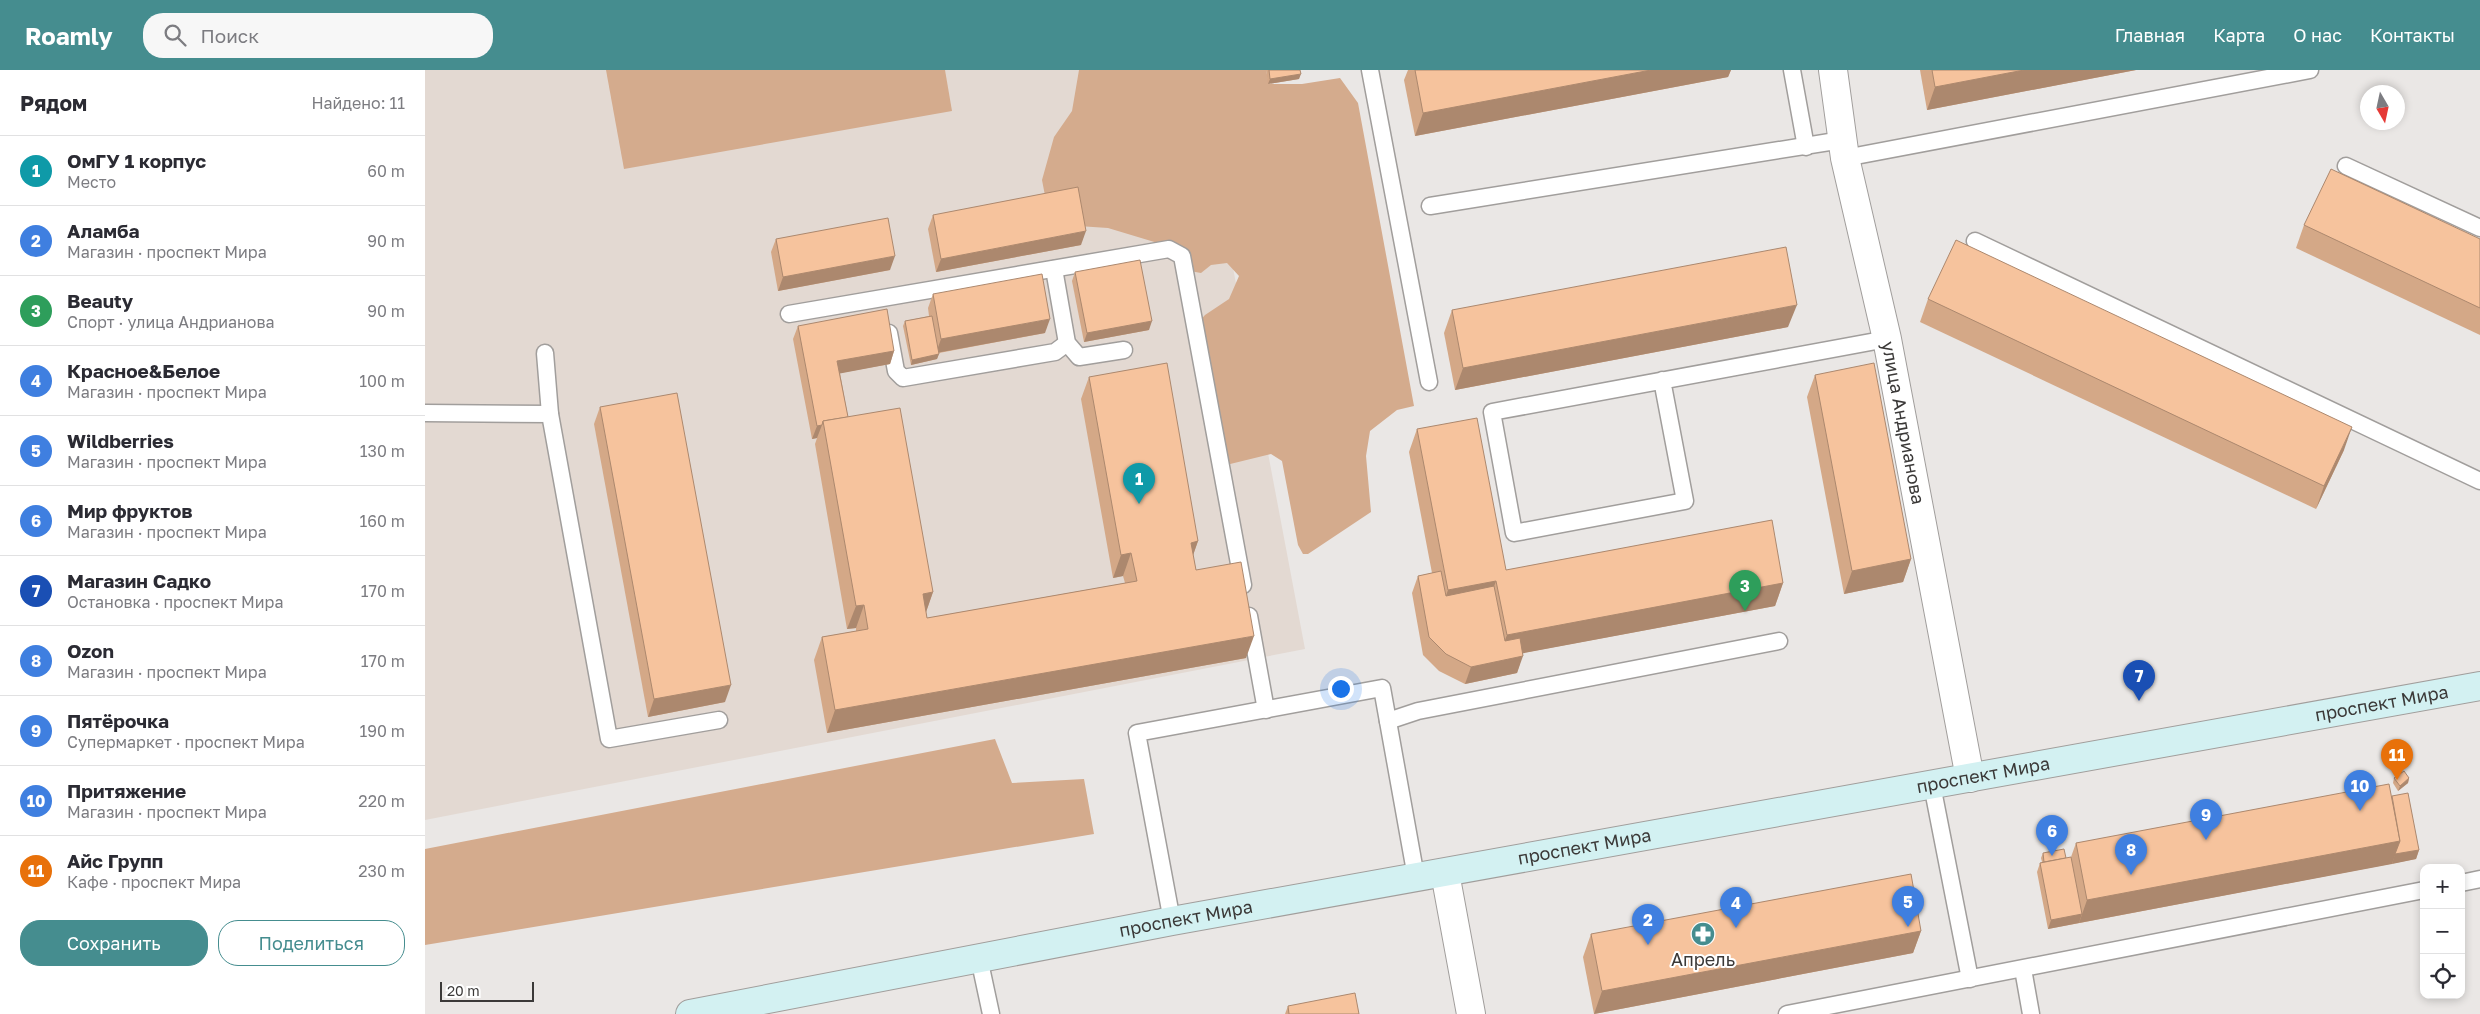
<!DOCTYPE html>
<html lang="ru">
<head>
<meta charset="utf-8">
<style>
  body { margin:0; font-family:"Golos Text",sans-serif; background:#f7f7f7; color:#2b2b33 }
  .controls { position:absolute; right:15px; bottom:15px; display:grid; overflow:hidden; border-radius:10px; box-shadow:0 2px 8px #0003 }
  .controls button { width:45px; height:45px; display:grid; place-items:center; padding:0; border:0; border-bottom:1px solid #e1e1e2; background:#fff; color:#2b2b33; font:25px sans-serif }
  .compass { position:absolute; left:1935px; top:15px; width:45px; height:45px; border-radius:50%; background:#fff; box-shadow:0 2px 8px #0003; rotate:171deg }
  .scale { position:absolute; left:15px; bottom:12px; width:94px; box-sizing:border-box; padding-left:5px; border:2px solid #3b3938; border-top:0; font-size:14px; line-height:18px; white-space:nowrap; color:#3b3938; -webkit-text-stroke:4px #fff; paint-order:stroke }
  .you { position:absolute; left:915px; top:618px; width:18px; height:18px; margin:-12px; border:4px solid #fff; border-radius:50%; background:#1a73e8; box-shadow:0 0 0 8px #1a73e833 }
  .badge { display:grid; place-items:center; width:32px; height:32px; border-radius:50%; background:#458d8f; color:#fff; font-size:16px; font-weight:700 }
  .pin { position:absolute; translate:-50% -41px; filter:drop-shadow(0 1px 2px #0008) }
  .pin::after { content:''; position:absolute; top:26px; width:18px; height:15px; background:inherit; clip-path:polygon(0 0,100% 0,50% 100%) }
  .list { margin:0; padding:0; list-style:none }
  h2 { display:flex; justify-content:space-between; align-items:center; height:65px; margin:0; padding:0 20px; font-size:21px }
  h2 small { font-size:16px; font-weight:400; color:#7c7c81 }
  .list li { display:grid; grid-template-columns:32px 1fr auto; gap:15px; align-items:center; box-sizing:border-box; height:70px; padding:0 20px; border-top:1px solid #e1e1e2 }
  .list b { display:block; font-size:19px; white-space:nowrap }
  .list p { margin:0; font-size:16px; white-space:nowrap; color:#7c7c81 }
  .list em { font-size:16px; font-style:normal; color:#7c7c81 }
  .actions { display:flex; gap:10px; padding:15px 20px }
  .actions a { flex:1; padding:11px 0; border:1px solid #458d8f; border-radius:20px; text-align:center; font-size:18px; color:#458d8f }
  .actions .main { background:#458d8f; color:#fff }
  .icon { flex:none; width:28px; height:28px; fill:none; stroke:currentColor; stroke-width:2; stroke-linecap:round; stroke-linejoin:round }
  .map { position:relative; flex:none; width:2055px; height:944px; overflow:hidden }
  header { display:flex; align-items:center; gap:30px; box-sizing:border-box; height:70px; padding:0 25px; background:#458d8f; color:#fff }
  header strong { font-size:24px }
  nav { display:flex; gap:28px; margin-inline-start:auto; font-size:18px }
  .search { width:350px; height:45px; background:#f7f7f7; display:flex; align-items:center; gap:12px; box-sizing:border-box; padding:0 18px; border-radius:20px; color:#7c7c81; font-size:19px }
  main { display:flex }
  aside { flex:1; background:#fff }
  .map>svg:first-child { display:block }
  .built { fill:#e3d9d2 }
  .green { fill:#d4ab8d }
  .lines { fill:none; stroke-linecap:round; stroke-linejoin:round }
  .lane-casing { stroke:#a19e9c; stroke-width:19 }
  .street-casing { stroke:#a19e9c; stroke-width:30 }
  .secondary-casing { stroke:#a19e9c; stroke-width:30 }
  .lane { stroke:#fff; stroke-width:16 }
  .street { stroke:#fff; stroke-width:28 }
  .secondary { stroke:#d3f1f2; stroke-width:28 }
  .wall { fill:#d4a887 }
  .shaded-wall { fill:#ac886e }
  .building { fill:#f6c39d; stroke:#ac886e }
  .labels { text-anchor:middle; stroke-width:4; stroke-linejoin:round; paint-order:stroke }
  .street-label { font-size:18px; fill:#3b3938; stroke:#fff }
  .poi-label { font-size:18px; fill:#3b3938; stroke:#fff }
</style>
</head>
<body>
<header>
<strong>Roamly</strong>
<div class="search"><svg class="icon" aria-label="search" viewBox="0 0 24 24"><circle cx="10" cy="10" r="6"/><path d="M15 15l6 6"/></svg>Поиск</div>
<nav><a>Главная</a><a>Карта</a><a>О нас</a><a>Контакты</a></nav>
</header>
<main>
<aside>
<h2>Рядом<small>Найдено: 11</small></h2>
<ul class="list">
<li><span class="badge" style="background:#0f9aa8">1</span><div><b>ОмГУ 1 корпус</b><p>Место</p></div><em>60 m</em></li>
<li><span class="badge" style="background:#3f7fe0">2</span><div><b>Аламба</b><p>Магазин · проспект Мира</p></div><em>90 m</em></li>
<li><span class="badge" style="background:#2e9e5b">3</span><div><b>Beauty</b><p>Спорт · улица Андрианова</p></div><em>90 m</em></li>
<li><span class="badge" style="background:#3f7fe0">4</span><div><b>Красное&amp;Белое</b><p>Магазин · проспект Мира</p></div><em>100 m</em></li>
<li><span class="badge" style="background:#3f7fe0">5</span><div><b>Wildberries</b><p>Магазин · проспект Мира</p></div><em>130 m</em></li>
<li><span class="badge" style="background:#3f7fe0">6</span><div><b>Мир фруктов</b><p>Магазин · проспект Мира</p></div><em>160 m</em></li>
<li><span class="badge" style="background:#1a4fb4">7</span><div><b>Магазин Садко</b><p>Остановка · проспект Мира</p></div><em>170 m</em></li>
<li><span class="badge" style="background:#3f7fe0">8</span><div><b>Ozon</b><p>Магазин · проспект Мира</p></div><em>170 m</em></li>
<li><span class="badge" style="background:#3f7fe0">9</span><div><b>Пятёрочка</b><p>Супермаркет · проспект Мира</p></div><em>190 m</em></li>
<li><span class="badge" style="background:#3f7fe0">10</span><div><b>Притяжение</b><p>Магазин · проспект Мира</p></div><em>220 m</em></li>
<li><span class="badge" style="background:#e8710a">11</span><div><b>Айс Групп</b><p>Кафе · проспект Мира</p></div><em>230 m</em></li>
</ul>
<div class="actions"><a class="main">Сохранить</a><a>Поделиться</a></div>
</aside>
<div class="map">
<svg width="2055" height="944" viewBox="0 0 2055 944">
  <rect width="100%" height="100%" fill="#eae7e5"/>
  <!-- built -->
  <path class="built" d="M0 0H785L782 60 880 579 0 750Z"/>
  <!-- green -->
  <g class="green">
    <path d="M181 0H520L527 41 199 99Z"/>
    <path d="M654 0H841L844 14H877L915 8 933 33 989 336 972 340 945 361 941 386 946 442 883 484H878L873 475 857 391 846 384 797 396 771 255 780 245 804 229 814 206 802 193 786 195 776 203 765 201 746 177 683 158 653 156 622 136 617 110 629 67 647 41Z"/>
    <path d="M570 669 587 713 659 709 669 764 0 875V779Z"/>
  </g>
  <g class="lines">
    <!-- lane casing -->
    <g class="lane-casing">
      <g id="lane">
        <path d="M945 0 1004 312"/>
        <path d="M1367 0 1381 77"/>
        <path d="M1420 88 1885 0"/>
        <path d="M1921 96 2055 158"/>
        <path d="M1005 136 1417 70"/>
        <path d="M1550 171 2055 411"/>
        <path d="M629 199 642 273 654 287 699 280"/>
        <path d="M364 244 744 179 757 186 818 515"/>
        <path d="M464 263 471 301 478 308 630 282 642 273"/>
        <path d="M120 283 125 344"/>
        <path d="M1237 310 1260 431 1089 463 1067 342 1462 269"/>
        <path d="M0 343 125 344 184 669 294 650"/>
        <path d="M824 546 841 640"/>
        <path d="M963 651 993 641 1354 571"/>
        <path d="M1507 715 1545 909"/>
        <path d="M2036 813 2055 809"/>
        <path d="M747 851 712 663 957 618 991 807"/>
        <path d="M554 888 566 944"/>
        <path d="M1598 899 1606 944"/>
        <path d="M1362 944 1999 820"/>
      </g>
    </g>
    <!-- street casing -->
    <g class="street-casing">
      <g id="street">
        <path id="s1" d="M1408 0 1420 88 1462 269 1545 708"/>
        <path d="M1020 803 1046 944"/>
      </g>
    </g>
    <!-- secondary casing -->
    <g class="secondary-casing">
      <g id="secondary">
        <path id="s2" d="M265 944 747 851 2055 616"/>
      </g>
    </g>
    <!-- lane -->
    <use href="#lane" class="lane"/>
    <!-- street -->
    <use href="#street" class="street"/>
    <!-- secondary -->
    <use href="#secondary" class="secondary"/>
  </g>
  <!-- wall -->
  <g class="wall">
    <path d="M841 0H875L874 9 843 14Z"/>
    <path d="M983 0H1306L1303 7 990 66 979 10Z"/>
    <path d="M1495 0H1711L1502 40Z"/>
    <path d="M508 145 656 175 511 202 503 159Z"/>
    <path d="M1879 155 2055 169V265L1871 178Z"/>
    <path d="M351 169 465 200 353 221 346 182Z"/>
    <path d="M650 202 724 260 659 272 647 211Z"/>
    <path d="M508 224 620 263 514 283 512 289 486 295 478 256 480 251 504 246 503 238Z"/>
    <path d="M1503 229 1919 380 1891 439 1495 252Z"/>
    <path d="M1027 240 1363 257 1030 320 1019 263Z"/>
    <path d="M373 256 469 281 465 294 415 303 423 347 508 522 501 542 502 548 700 513 698 506 688 508 656 329 664 307 773 471 768 485 771 500 821 588 402 663 389 590 397 567 431 561V558L422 559 390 374 392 368 387 369 368 269Z"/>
    <path d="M1390 305 1486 489 1478 512 1419 524 1382 327Z"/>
    <path d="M175 337 300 632 223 647 169 354Z"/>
    <path d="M992 359 1081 500 1358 513 1350 536 1098 583 1092 603 1040 614 1014 601 998 585 987 523 993 506 1007 503 984 382Z"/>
    <path d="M1969 708H1984L1983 713 1973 721 1968 713Z"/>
    <path d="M1967 726 1994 780 1991 789 1623 859 1612 802 1615 793 1617 792 1616 788 1618 783 1641 788 1646 787 1651 773Z"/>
    <path d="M1496 861 1488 883 1169 944 1158 887 1166 864Z"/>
    <path d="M863 936 934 944H860Z"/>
  </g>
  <!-- shaded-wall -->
  <g class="shaded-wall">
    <path d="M1226 0H1306L1303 7 990 66 998 43Z"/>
    <path d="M1599 0H1711L1502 40 1510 17Z"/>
    <path d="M876 4 874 9 843 14 845 9Z"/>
    <path d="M661 161 656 175 511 202 516 189Z"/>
    <path d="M470 186 465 200 353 221 358 207Z"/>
    <path d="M1372 235 1363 257 1030 320 1038 298Z"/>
    <path d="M625 249 620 263 511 283 516 269Z"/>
    <path d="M727 251 724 260 659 272 662 263Z"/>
    <path d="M469 281 465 294 407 305 412 291Z"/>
    <path d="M514 284 512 289 486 295 487 290Z"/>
    <path d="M397 355 392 368 387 369 392 356Z"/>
    <path d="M1927 357 1919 380 1891 439 1899 416Z"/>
    <path d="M773 471 765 494 766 473Z"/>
    <path d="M706 483 698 506 688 508 696 485Z"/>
    <path d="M1486 489 1478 512 1419 524 1427 501Z"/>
    <path d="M1071 511 1063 534 1015 543 1023 520Z"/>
    <path d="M1358 513 1350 536 1073 588 1082 565Z"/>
    <path d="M508 522 500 545 498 524Z"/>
    <path d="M439 535 431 558 422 559 431 536Z"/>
    <path d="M829 566 821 588 402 663 410 640Z"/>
    <path d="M1098 586 1092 603 1040 614 1046 597Z"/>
    <path d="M306 615 300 632 223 647 229 629Z"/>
    <path d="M1984 708 1983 713 1973 721 1975 716Z"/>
    <path d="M1975 771 1967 794 1654 853 1662 830Z"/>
    <path d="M1994 780 1991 789 1967 794 1970 784Z"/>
    <path d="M1657 844 1654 853 1623 859 1626 850Z"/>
    <path d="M1496 861 1488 883 1169 944 1177 921Z"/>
  </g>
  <!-- building -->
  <g class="building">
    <path d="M844 0H875L876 4 845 9Z"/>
    <path d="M990 0H1226L998 43Z"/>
    <path d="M1507 0H1599L1510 17Z"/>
    <path d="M1906 99 2055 169V238L1879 155Z"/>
    <path d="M653 117 661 161 516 189 508 145Z"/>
    <path d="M463 148 470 186 358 207 351 169Z"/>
    <path d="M1531 170 1927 357 1899 416 1503 229Z"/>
    <path d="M1361 177 1372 235 1038 298 1027 240Z"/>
    <path d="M715 190 727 251 662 263 650 202Z"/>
    <path d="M617 204 625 249 516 269 508 224Z"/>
    <path d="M462 239 469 281 412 291 423 347 398 351 397 355 392 356 373 256Z"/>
    <path d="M507 246 514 284 487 290 480 251Z"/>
    <path d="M742 293 773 471 766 473 771 500 816 492 829 566 410 640 397 567 443 559 439 535 431 536 398 351 475 338 508 522 498 524 502 548 712 511 706 483 696 485 664 307Z"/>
    <path d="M1449 293 1486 489 1427 501 1390 305Z"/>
    <path d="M252 323 306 615 229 629 175 337Z"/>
    <path d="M1052 348 1081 500 1347 450 1358 513 1082 565 1071 511 1023 520 992 359Z"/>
    <path d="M1016 501 1021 526 1069 516 1080 571 1095 568 1098 586 1046 597 1021 584 1004 567 993 506Z"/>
    <path d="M1979 701 1984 708 1975 716 1969 708Z"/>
    <path d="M1964 714 1975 771 1662 830 1651 773Z"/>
    <path d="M1983 723 1994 780 1970 784 1975 771 1967 726Z"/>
    <path d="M1639 779 1641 788 1619 792 1618 783Z"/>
    <path d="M1646 787 1657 844 1626 850 1615 793Z"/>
    <path d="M1486 804 1496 861 1177 921 1166 864Z"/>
    <path d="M930 923 934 944H864L863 936Z"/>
  </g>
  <!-- icons -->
  <defs>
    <g id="pharmacy-disc" transform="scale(1.25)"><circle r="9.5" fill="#458d8f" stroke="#fff"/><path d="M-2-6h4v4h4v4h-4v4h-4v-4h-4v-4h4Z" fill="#fff"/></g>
  </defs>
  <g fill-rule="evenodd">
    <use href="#pharmacy-disc" x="1278" y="864"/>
  </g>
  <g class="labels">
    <!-- street labels -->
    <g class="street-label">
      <text dy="6" stroke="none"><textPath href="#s1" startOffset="360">улица Андрианова</textPath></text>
      <text dy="6" stroke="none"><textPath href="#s2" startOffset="1720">проспект Мира</textPath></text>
      <text dy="6" stroke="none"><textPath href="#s2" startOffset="1315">проспект Мира</textPath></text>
      <text dy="6" stroke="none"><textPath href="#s2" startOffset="910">проспект Мира</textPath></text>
      <text dy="6" stroke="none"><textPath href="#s2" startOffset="505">проспект Мира</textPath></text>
    </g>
    <!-- poi labels -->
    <g class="poi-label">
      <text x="1278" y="896">Апрель</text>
    </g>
  </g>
</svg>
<div class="controls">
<button>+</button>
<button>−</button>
<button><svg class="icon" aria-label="locate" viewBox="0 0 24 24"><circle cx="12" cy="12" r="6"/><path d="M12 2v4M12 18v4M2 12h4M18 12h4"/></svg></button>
</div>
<svg class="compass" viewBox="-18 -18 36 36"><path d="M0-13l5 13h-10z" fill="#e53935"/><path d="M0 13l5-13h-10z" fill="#7c7c81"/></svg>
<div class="scale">20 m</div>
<div class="you"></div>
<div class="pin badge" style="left:714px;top:434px;background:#0f9aa8">1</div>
<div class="pin badge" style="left:1223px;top:875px;background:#3f7fe0">2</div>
<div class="pin badge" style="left:1320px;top:541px;background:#2e9e5b">3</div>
<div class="pin badge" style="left:1311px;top:858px;background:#3f7fe0">4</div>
<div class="pin badge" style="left:1483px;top:857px;background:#3f7fe0">5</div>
<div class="pin badge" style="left:1627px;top:786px;background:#3f7fe0">6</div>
<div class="pin badge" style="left:1714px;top:631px;background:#1a4fb4">7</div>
<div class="pin badge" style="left:1706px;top:805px;background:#3f7fe0">8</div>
<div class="pin badge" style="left:1781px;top:770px;background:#3f7fe0">9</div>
<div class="pin badge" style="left:1935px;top:741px;background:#3f7fe0">10</div>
<div class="pin badge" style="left:1972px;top:710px;background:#e8710a">11</div>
</div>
</main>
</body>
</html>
